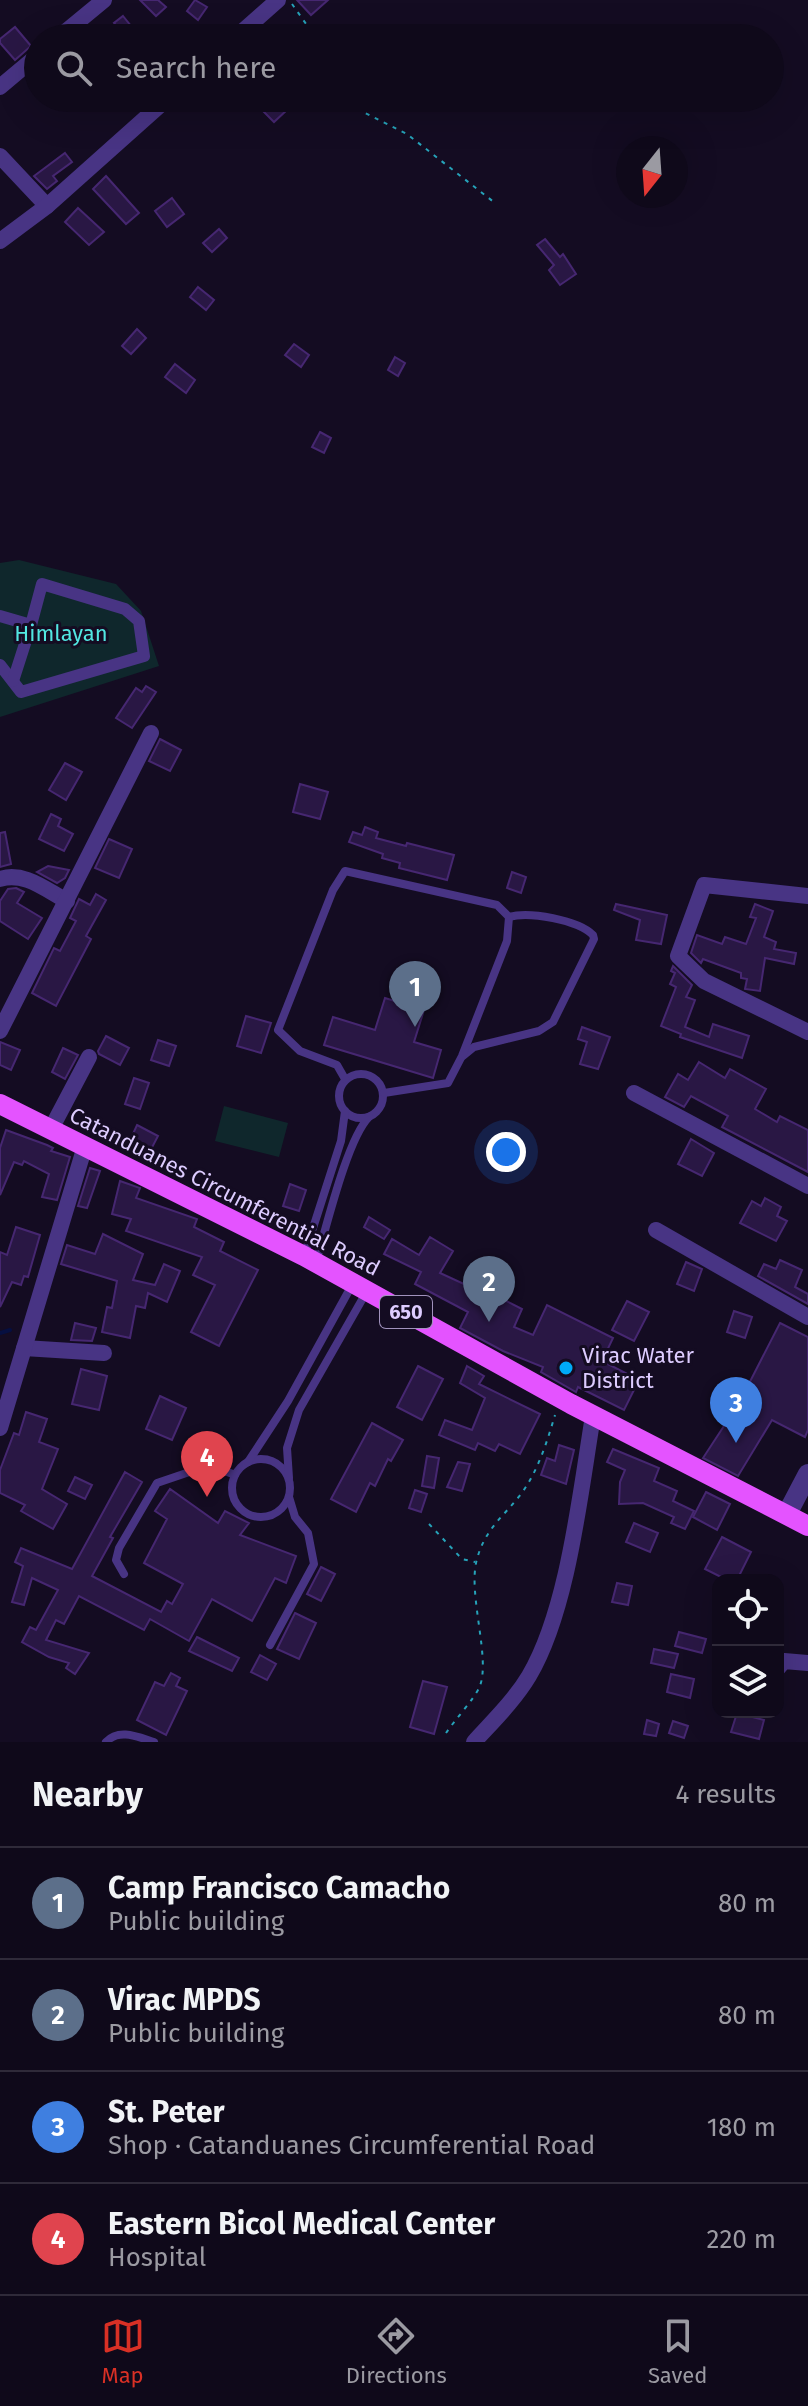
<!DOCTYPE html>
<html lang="en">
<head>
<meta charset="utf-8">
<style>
  body { margin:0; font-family:"Fira Sans",sans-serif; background:#1d1727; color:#f1f3f6 }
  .controls { position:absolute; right:24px; bottom:24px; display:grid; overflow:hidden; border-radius:16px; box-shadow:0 8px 32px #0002 }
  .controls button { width:72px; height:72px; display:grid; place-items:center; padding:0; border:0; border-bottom:2px solid #2f2a39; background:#0f091a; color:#f1f3f6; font:40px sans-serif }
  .compass { position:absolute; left:616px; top:136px; width:72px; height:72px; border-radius:50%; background:#0f091a; box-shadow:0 8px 32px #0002; rotate:197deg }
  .you { position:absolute; left:506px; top:1152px; width:28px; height:28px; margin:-20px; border:6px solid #fff; border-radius:50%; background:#1a73e8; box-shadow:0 0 0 12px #1a73e833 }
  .badge { display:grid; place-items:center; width:52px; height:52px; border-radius:50%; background:#d93025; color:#fff; font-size:26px; font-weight:700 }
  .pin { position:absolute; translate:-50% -66px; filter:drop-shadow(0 2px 4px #0008) }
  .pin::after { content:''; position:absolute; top:42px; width:28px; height:24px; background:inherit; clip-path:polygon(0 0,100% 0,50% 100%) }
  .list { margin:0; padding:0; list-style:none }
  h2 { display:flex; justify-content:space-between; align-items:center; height:104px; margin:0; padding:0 32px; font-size:34px }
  h2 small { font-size:26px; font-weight:400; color:#9b9aa2 }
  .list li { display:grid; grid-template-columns:52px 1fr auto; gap:24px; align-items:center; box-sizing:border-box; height:112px; padding:0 32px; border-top:2px solid #2f2a39 }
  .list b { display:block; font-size:30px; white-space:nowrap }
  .list p { margin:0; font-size:26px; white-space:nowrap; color:#9b9aa2 }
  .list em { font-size:26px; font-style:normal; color:#9b9aa2 }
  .icon { flex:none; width:44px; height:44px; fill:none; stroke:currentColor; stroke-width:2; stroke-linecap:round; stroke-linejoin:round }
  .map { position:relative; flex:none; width:808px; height:1742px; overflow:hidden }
  .search { position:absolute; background:#0f091a; box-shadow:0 8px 32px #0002; left:24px; right:24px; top:24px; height:88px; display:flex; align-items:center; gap:20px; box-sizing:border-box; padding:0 28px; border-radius:44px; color:#9b9aa2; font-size:30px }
  .sheet { height:552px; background:#0f091a }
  nav { display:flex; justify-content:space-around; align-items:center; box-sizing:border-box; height:112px; border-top:2px solid #2f2a39; background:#0f091a; font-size:22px; color:#9b9aa2 }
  nav a { display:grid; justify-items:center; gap:4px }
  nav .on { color:#d93025 }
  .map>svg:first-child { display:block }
  .green { fill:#0f272c }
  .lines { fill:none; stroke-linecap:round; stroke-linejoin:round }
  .stream { stroke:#060f40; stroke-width:4 }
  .building { fill:#291744; stroke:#462771; stroke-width:2 }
  .path { stroke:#26a3b9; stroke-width:2; stroke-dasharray:4 6; stroke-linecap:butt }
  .service { stroke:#483484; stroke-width:8 }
  .pedestrian { stroke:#483484; stroke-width:12 }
  .minor { stroke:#483484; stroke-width:16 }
  .tertiary { stroke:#483484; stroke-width:20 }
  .primary { stroke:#e453ff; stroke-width:20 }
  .poi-dot { fill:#00aaf7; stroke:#140c22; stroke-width:3 }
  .labels { text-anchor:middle; stroke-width:6; stroke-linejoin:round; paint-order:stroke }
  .shield { fill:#140c22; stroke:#a192bd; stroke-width:2 }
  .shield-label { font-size:20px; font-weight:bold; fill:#dcf }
  .park-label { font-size:22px; fill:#52e6e1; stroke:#140c22 }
  .street-label { font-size:22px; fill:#dcf; stroke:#140c22 }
  .poi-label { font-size:22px; fill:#dcf; stroke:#140c22; text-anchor:start }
</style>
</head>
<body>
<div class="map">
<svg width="808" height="1742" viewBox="0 0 808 1742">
  <rect width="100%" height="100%" fill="#140c22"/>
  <!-- green -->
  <g class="green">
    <path d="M19 560 116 584 141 611 159 666 0 717V563Z"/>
    <path d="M224 1106 288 1123 279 1157 215 1141Z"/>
  </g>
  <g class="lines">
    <!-- stream -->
    <path class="stream" d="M0 1333 10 1330"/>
  </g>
  <!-- building -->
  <g class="building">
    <path d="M140 0H158L166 7 156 16Z"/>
    <path d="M195 0 207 7 198 20 187 11Z"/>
    <path d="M297 0H328L311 15Z"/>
    <path d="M123 16 135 31 127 38 114 23Z"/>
    <path d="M15 27 31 46 15 60 0 43V39Z"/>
    <path d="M275 98 288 109 274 122 262 110Z"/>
    <path d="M65 153 72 162 53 176 57 181 47 189 34 176Z"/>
    <path d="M106 176 139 213 126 224 93 189Z"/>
    <path d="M172 198 184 214 167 227 155 211Z"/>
    <path d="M78 208 104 232 89 245 65 222Z"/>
    <path d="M219 229 227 238 212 252 203 243Z"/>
    <path d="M545 239 560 257 563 254 576 274 560 285 549 270 554 265 537 245Z"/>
    <path d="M198 287 214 300 206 310 190 297Z"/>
    <path d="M137 329 146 338 131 354 122 346Z"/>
    <path d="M294 344 309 355 301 367 285 355Z"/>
    <path d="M395 357 405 363 398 376 388 370Z"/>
    <path d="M175 364 195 380 186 393 165 377Z"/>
    <path d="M320 432 331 438 324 453 312 447Z"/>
    <path d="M146 686 156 692 132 728 116 718 136 688 142 692Z"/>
    <path d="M160 739 181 750 170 771 149 761Z"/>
    <path d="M65 763 82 772 66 800 49 790Z"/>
    <path d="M300 784 328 792 320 819 293 812Z"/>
    <path d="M51 814 61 819 58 826 73 834 64 851 39 839Z"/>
    <path d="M365 827 378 832 376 838 406 846 407 843 454 855 447 880 399 868 400 863 382 858 383 854 349 842 353 832 362 835Z"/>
    <path d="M5 832 11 864 0 867V833Z"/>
    <path d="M109 839 132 849 119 878 95 868Z"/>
    <path d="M48 866 69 870 65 878 57 883 37 872Z"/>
    <path d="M512 872 526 877 521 893 507 888Z"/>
    <path d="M16 888 24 892 17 903 42 918 28 939 0 921V901L8 889Z"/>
    <path d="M96 894 106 900 86 936 91 939 56 1006 32 993 54 948 60 951 76 921 70 918 79 899 90 905Z"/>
    <path d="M616 904 667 915 661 944 636 940 640 920 614 910Z"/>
    <path d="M755 904 773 911 764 937 776 942 774 949 796 953 794 964 765 958 760 991 745 989 747 979 741 978V973L703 959 701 963 691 953 697 935 722 944 725 937 746 944 756 918 750 917Z"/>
    <path d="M673 966 692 985 686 997 695 1000 685 1027 709 1037 713 1024 749 1036 742 1058 680 1037 681 1034 661 1026 676 987 670 984 675 973 671 971Z"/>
    <path d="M385 998 424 1010 414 1042 441 1050 433 1078 324 1045 333 1017 375 1030Z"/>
    <path d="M246 1016 271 1023 261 1053 237 1046Z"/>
    <path d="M582 1027 610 1037 598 1069 580 1064 587 1042 578 1039Z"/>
    <path d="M106 1036 129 1048 120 1065 99 1054 98 1051Z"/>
    <path d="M158 1040 176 1046 169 1066 151 1060Z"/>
    <path d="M0 1042 20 1050 11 1070 0 1065Z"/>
    <path d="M63 1048 78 1055 65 1079 52 1072Z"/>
    <path d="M699 1062 725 1078 730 1069 766 1089 755 1109 777 1122 780 1116 808 1130V1172L722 1127 728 1116 691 1096 684 1107 665 1097 678 1074 688 1080Z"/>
    <path d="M134 1078 149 1083 140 1109 125 1104Z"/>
    <path d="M137 1125 158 1136 146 1159 126 1149Z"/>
    <path d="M6 1130 47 1145 53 1148 51 1151 70 1157 57 1200 42 1197 49 1174 24 1161 22 1165 14 1162 0 1195V1148Z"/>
    <path d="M691 1139 714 1153 702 1176 678 1164Z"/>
    <path d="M90 1168 100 1171 87 1208 78 1206Z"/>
    <path d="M120 1181 140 1188 136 1198 197 1219 194 1227 224 1242 220 1251 258 1270 219 1346 191 1332 215 1285 193 1275 202 1257 126 1231 131 1219 112 1214Z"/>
    <path d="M290 1184 306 1190 299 1211 283 1206Z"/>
    <path d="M765 1198 781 1207 777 1216 787 1221 776 1241 740 1223 752 1201 761 1206Z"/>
    <path d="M369 1217 390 1230 384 1239 364 1227Z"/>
    <path d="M16 1227 40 1235 28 1277 24 1276 21 1285 12 1282 0 1307V1252L7 1255Z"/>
    <path d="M103 1234 143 1254 133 1280 155 1285 164 1264 180 1271 167 1302 148 1293 145 1308 136 1306 130 1338 102 1332 107 1307 112 1308 117 1281 61 1264 67 1245 95 1254Z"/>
    <path d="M430 1237 453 1251 440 1273 479 1291 481 1288 522 1309 514 1327 533 1335 547 1305 613 1338 602 1361 639 1380 624 1410 578 1387 576 1392 541 1372 543 1367 503 1351 460 1328 468 1312 415 1284 421 1272 384 1254 392 1239 419 1255Z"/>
    <path d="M780 1260 802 1270 795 1287 808 1294V1304L758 1276 764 1264 776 1269Z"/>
    <path d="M686 1262 702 1269 694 1291 677 1284Z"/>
    <path d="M627 1301 649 1312 634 1341 612 1330Z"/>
    <path d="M734 1311 752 1317 745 1338 727 1332Z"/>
    <path d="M75 1323 96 1328 92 1341 71 1340Z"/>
    <path d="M780 1323 808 1337V1430L805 1437 772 1420 738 1476 703 1458 739 1403Z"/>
    <path d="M418 1366 443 1379 422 1420 397 1407Z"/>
    <path d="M467 1366 484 1376 479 1384 540 1414 520 1454 499 1444 495 1451 478 1443 475 1450 439 1435 445 1420 472 1430 485 1398 460 1383Z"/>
    <path d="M81 1369 107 1376 99 1410 72 1404Z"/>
    <path d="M160 1396 186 1408 172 1440 146 1429Z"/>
    <path d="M26 1412 47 1419 39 1442 58 1449 42 1489 67 1504 53 1529 21 1511 25 1505 0 1493V1470L14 1433 19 1435Z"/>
    <path d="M372 1423 403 1440 391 1461 388 1459 375 1486 370 1483 356 1512 331 1499Z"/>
    <path d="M559 1445 574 1450 566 1484 541 1475 547 1458 555 1461Z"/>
    <path d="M613 1449 659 1468 654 1481 677 1491 673 1501 694 1511 685 1529 671 1523 674 1517 643 1503 619 1504 620 1482 625 1470 607 1462Z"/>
    <path d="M427 1456 439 1458 434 1488 422 1486Z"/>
    <path d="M458 1462 470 1464 462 1491 447 1487Z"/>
    <path d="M125 1472 142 1482 110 1537 113 1538 92 1576 161 1612 167 1601 172 1604 183 1584 144 1563 167 1519 155 1511 170 1489 218 1523 225 1511 249 1523 240 1535 296 1556 286 1583 275 1578 252 1621 212 1599 189 1641 150 1619 144 1630 79 1596 64 1624 56 1620 46 1640 89 1653 75 1674 66 1668 69 1663 49 1657 22 1642 30 1627 36 1630 58 1590 32 1578 24 1605 12 1602 23 1566 15 1562 21 1548 72 1569Z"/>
    <path d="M75 1477 92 1485 85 1499 68 1491Z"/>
    <path d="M415 1490 427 1494 421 1512 409 1508Z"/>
    <path d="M706 1492 730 1504 717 1530 693 1517Z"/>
    <path d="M634 1523 658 1533 650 1552 626 1542Z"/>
    <path d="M722 1537 751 1552 737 1580H727L705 1569Z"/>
    <path d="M321 1567 335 1574 321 1601 307 1594Z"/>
    <path d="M617 1583 632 1586 628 1605 612 1602Z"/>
    <path d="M295 1613 316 1623 299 1659 277 1649Z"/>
    <path d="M679 1632 706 1639 702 1653 675 1646Z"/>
    <path d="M197 1637 239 1658 232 1671 189 1651Z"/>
    <path d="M654 1649 678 1654 674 1668 651 1663Z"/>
    <path d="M260 1655 276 1664 267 1680 251 1672Z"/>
    <path d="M171 1673 180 1678 176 1686 187 1691 166 1735 137 1720 155 1682 164 1686Z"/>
    <path d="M671 1674 694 1679 690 1698 667 1692Z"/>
    <path d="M423 1681 447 1687 434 1734 410 1727Z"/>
    <path d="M737 1713 764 1720 759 1739 731 1732Z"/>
    <path d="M647 1720 659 1724 656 1736 644 1734Z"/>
    <path d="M673 1721 688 1726 684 1738 669 1733Z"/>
  </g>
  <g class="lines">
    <!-- path -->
    <g class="path">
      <path d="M292 4 316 38"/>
      <path d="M341 98 343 102 407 134 495 203"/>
      <path d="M429 1524 462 1559 475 1562"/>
      <path d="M446 1733C454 1721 474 1699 479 1688 492 1661 467 1594 477 1559 485 1529 504 1516 521 1494 538 1471 547 1442 555 1415"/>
    </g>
    <!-- service -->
    <g class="service">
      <path d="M463 1056 474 1047 539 1031 553 1022 594 939 593 935C578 920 529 911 509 917"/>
      <circle cx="361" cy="1096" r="22"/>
      <path d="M345 1079 337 1065 300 1051 278 1030 333 890 345 871 497 905 509 917 507 941 462 1056 448 1083 384 1093"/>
      <path d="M304 1256 341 1141 345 1111"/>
      <path d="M316 1262C326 1229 347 1139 369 1117"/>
      <circle cx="261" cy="1488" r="29"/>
      <path d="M248 1462 288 1401 352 1285"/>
      <path d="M289 1478 287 1448 299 1410 367 1291"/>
      <path d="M124 1574 116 1560 119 1548 157 1483 210 1465 235 1475"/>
      <path d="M270 1645 314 1564 308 1533 295 1517 289 1497"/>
      <path d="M106 1742C119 1728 138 1737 154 1742"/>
    </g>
    <!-- pedestrian -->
    <g class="pedestrian">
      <path d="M0 616 31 625 42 584 125 609 139 621 144 656 21 692 0 665"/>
      <path d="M13 681 31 625"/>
    </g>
    <!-- minor -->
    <g class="minor">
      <path d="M58 38 104 0"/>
      <path d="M235 38 278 0"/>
      <path d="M0 87 38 55"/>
      <path d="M0 156 47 206"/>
      <path d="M0 241 47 206 168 98"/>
      <path d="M0 879C24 871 46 890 67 901"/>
      <path d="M808 896 704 885 678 956 704 981 808 1032"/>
      <path d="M0 1031 151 733"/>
      <path d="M634 1093 808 1186"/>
      <path d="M51 1129 89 1057"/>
      <path d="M656 1230 808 1317"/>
      <path d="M24 1348 104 1353"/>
      <path d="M0 1428 85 1146"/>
      <path d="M778 1668 784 1661 808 1663"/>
      <path d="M474 1742C493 1721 514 1701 529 1676 568 1610 580 1494 593 1416"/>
    </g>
    <!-- tertiary -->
    <path class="tertiary" d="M787 1514 808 1474"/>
    <!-- primary -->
    <path class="primary" d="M0 1104 304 1256 571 1404 808 1526"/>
  </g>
  <!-- markers -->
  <circle class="poi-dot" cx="566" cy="1368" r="8"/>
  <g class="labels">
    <!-- shield labels -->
    <rect class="shield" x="380" y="1296" width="52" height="32" rx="6"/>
    <g class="shield-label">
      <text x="406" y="1319">650</text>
    </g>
    <!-- park labels -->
    <g class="park-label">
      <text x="61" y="641">Himlayan</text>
    </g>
    <!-- street labels -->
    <g class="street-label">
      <text transform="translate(225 1191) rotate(27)" y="8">Catanduanes Circumferential Road</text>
    </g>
    <!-- poi labels -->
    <g class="poi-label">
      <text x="582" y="1363">Virac Water<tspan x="582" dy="25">District</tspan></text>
    </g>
  </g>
</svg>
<div class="controls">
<button><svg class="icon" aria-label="locate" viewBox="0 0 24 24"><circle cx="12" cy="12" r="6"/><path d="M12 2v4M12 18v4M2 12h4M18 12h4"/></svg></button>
<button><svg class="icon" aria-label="layers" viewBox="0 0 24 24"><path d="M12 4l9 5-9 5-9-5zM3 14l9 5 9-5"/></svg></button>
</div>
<svg class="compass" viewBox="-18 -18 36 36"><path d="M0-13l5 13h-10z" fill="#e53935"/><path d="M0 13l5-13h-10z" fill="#9b9aa2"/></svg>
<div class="you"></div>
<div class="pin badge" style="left:415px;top:1027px;background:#5c6f8a">1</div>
<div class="pin badge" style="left:489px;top:1322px;background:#5c6f8a">2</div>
<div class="pin badge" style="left:736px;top:1443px;background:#3f7fe0">3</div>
<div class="pin badge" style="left:207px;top:1497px;background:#e0444e">4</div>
<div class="search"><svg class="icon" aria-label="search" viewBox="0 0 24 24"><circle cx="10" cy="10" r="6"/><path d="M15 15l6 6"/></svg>Search here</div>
</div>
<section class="sheet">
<h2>Nearby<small>4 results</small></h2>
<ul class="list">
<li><span class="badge" style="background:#5c6f8a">1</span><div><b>Camp Francisco Camacho</b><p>Public building</p></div><em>80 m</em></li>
<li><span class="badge" style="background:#5c6f8a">2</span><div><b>Virac MPDS</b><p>Public building</p></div><em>80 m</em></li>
<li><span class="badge" style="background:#3f7fe0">3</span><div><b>St. Peter</b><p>Shop · Catanduanes Circumferential Road</p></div><em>180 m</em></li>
<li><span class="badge" style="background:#e0444e">4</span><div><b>Eastern Bicol Medical Center</b><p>Hospital</p></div><em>220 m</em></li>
</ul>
</section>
<nav>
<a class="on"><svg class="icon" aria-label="map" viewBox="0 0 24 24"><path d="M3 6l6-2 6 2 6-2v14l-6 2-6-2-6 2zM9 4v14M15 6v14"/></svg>Map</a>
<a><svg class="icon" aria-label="directions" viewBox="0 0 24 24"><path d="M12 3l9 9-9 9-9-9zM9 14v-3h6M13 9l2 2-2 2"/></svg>Directions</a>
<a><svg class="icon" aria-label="saved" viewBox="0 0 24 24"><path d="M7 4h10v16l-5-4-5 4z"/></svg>Saved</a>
</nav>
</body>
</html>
